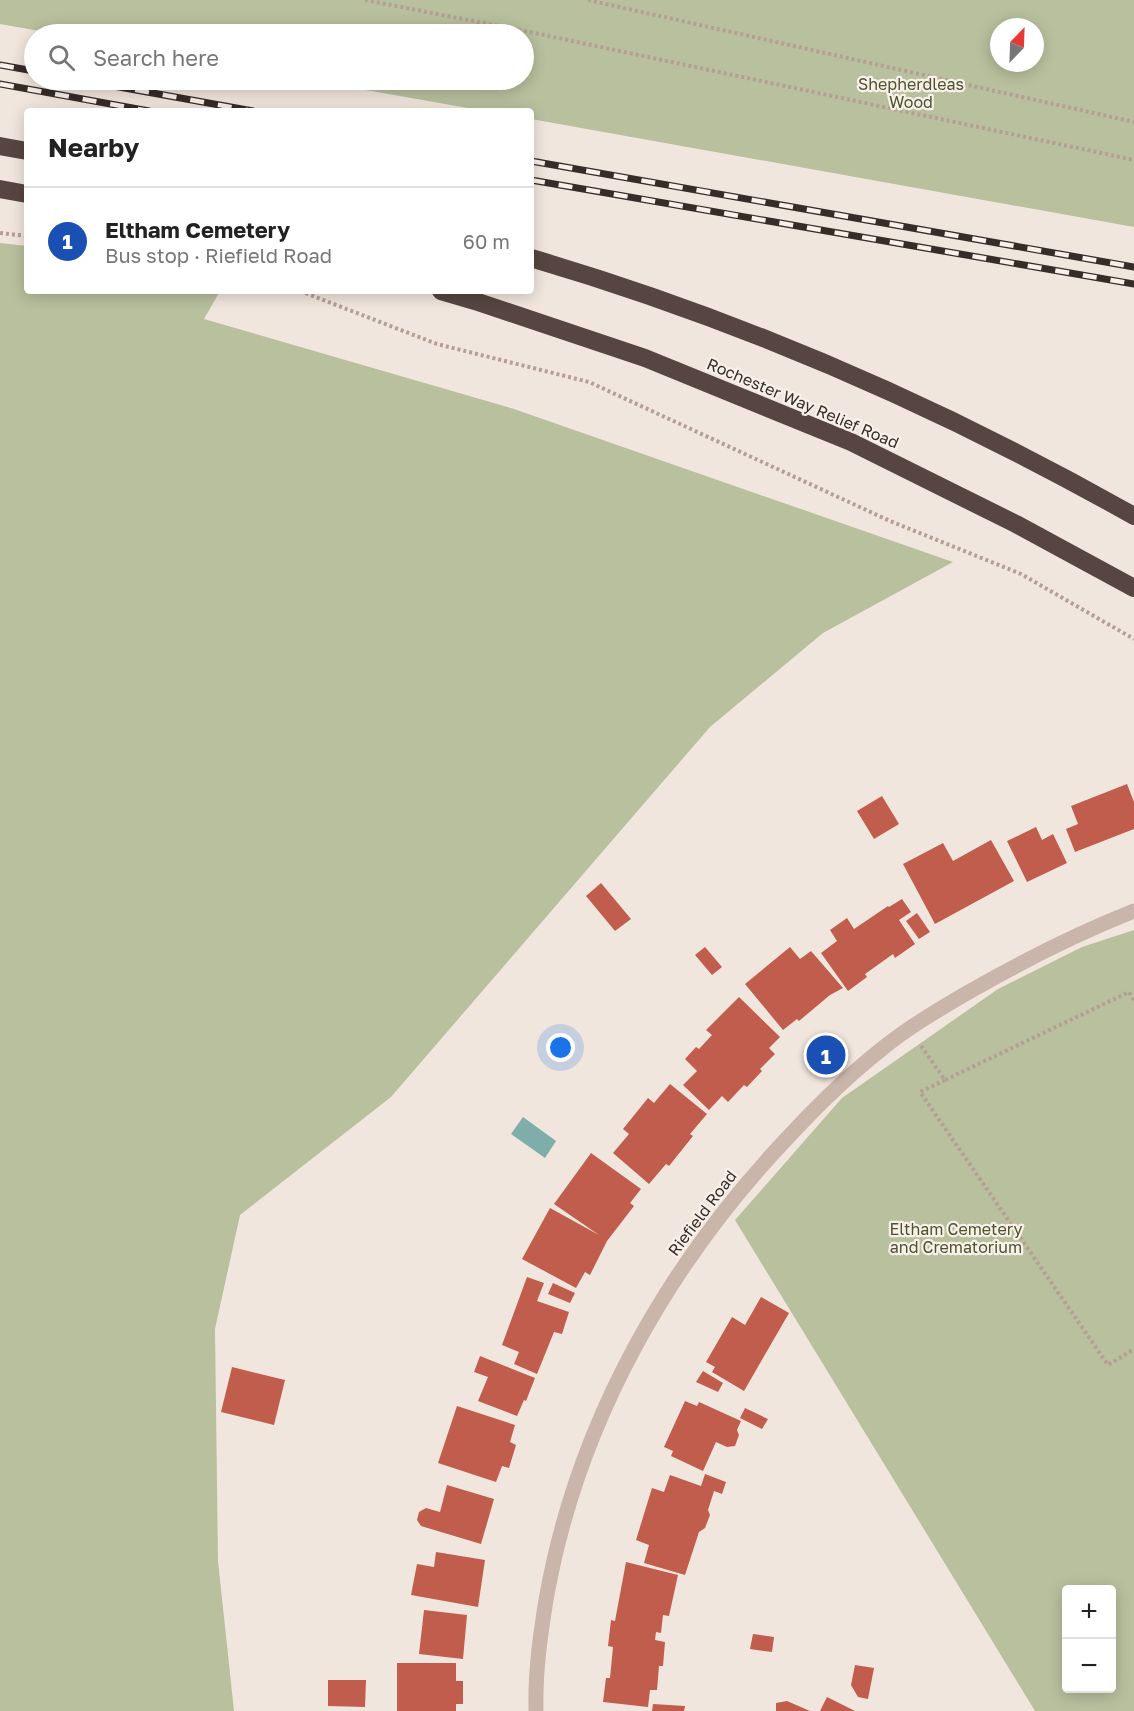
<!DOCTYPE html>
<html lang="en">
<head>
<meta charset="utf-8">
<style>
  body { margin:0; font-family:"Golos Text",sans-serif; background:#f6f6f6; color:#222 }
  .controls { position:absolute; right:18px; bottom:18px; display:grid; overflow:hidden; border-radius:6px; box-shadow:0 3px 15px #0003 }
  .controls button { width:54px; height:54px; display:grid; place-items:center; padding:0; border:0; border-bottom:2px solid #e0e0e0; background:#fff; color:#222; font:30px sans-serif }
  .compass { position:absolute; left:990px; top:18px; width:54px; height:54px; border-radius:50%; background:#fff; box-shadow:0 3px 15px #0003; rotate:23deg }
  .you { position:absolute; left:561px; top:1048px; width:21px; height:21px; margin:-15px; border:4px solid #fff; border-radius:50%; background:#1a73e8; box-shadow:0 0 0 9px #1a73e833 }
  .badge { display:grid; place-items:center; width:39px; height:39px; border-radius:50%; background:#0b8043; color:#fff; font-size:20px; font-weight:700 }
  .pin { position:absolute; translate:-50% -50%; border:3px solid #fff; box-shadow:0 2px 6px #0006 }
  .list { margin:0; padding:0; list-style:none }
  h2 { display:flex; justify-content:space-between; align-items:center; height:78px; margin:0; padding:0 24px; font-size:26px }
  h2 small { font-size:20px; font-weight:400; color:#767676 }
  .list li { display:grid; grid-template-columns:39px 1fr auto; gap:18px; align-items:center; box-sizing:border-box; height:108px; padding:0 24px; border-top:2px solid #e0e0e0 }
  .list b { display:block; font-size:22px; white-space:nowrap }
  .list p { margin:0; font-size:20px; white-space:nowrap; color:#767676 }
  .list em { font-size:20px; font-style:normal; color:#767676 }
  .icon { flex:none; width:33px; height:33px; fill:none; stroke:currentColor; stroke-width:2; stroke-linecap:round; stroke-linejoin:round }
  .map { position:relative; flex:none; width:1134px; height:1711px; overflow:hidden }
  .search { position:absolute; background:#fff; box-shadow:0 3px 15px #0003; left:24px; top:24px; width:510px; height:66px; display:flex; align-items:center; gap:15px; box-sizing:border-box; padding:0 21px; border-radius:33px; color:#767676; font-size:22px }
  .panel { position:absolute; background:#fff; box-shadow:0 3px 15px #0003; left:24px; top:108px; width:510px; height:186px; border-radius:6px }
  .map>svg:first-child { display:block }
  .green { fill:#b8c09e; fill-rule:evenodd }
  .water { fill:#7eadaa }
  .building { fill:#c05d4d }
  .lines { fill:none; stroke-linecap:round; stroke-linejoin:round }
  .path { stroke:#b49f94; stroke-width:4; stroke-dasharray:3 3; stroke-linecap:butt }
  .minor { stroke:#c9b5aa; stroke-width:15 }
  .highway { stroke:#574541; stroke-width:18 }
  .rail-casing { stroke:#362c29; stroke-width:7 }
  .rail { stroke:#f9f0ea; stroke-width:4.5; stroke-dasharray:14; stroke-linecap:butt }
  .labels { text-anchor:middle; stroke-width:4.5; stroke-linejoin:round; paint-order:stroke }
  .park-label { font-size:16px; fill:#4a532e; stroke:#f9f0ea }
  .street-label { font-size:16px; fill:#362c29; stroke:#f9f0ea }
</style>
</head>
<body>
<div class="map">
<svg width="1134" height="1711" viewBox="0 0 1134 1711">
  <rect width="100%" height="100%" fill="#f1e6dd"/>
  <!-- green -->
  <g class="green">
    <path d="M0 0H1134V227L531 119V111H485L309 80H524V34H57L0 24ZM999 27H1035V63H999Z"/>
    <path d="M0 243 27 246V291H220L204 319 514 409 953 562 823 633 710 727 391 1097 240 1215 215 1329 218 1561 234 1711H0Z"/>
    <path d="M1134 930V1711H1035L735 1220 842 1098 998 989 1082 947ZM1066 1590H1112V1688H1066Z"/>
  </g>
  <!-- water -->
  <path class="water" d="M523 1117 556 1141 545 1158 511 1134Z"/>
  <!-- building -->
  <g class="building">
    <path d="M1127 784 1134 802V829L1075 852 1066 829 1078 824 1071 806Z"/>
    <path d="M882 796 899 824 874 839 857 811Z"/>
    <path d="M1036 827 1042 840 1053 834 1067 863 1027 882 1007 841Z"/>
    <path d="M991 840 1014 881 935 924 903 864 943 843 953 861Z"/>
    <path d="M601 883 631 919 615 931 586 896Z"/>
    <path d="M902 899 911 912 899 920 915 944 895 958 893 954 865 974 867 977 848 991 821 953 837 941 830 930 847 918 854 929 888 906 889 907Z"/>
    <path d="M917 913 930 932 919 939 906 921Z"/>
    <path d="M705 947 722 967 712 975 695 955Z"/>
    <path d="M790 947 800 959 811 951 843 988 830 995 799 1021 797 1019 783 1030 745 984Z"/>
    <path d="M739 997 780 1037 769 1048 775 1054 760 1069 762 1071 747 1087 744 1085 728 1102 722 1096 709 1110 683 1085 697 1071 685 1059 696 1047 699 1049 712 1035 706 1030Z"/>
    <path d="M670 1084 707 1114 690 1134 693 1136 669 1166 666 1164 649 1184 613 1153 629 1134 623 1129 648 1098 654 1103Z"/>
    <path d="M591 1153 641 1189 630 1203 634 1206 607 1241 590 1275 585 1272 576 1288 522 1259 550 1208 599 1235 554 1204Z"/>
    <path d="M527 1277 544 1283 537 1301 569 1312 562 1334 554 1332 537 1374 514 1364 519 1352 502 1345Z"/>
    <path d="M553 1283 575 1293 570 1303 548 1294Z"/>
    <path d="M761 1297 789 1313 744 1391 712 1372 715 1367 706 1362 732 1317 745 1325Z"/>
    <path d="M480 1356 535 1378 526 1401 524 1400 517 1416 478 1401 488 1377 474 1372Z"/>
    <path d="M232 1367 285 1380 274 1425 221 1412Z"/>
    <path d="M703 1371 723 1383 718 1392 696 1382Z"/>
    <path d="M685 1401 697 1406 699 1402 741 1421 737 1430 739 1435 735 1446 727 1447 716 1442 703 1471 671 1456 673 1451 664 1447Z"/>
    <path d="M457 1406 515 1425 510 1442 516 1445 509 1468 502 1466 496 1482 438 1463Z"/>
    <path d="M745 1408 768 1419 762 1429 740 1418Z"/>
    <path d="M705 1474 726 1482 722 1494 714 1491 708 1510 710 1515 705 1528 699 1532 685 1575 644 1563 649 1545 636 1540 652 1488 664 1492 670 1475 701 1486Z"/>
    <path d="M447 1485 494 1499 481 1544 421 1526 417 1520 419 1512 426 1508 440 1512Z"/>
    <path d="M436 1552 485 1560 478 1607 411 1595 417 1564 434 1567Z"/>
    <path d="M626 1562 678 1575 669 1616 663 1615 661 1633 656 1632 655 1640 665 1642 663 1666H659L657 1690H650L648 1707 603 1702 606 1678H610L613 1647 608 1646 611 1620 615 1621Z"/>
    <path d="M424 1610 467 1615 463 1659 419 1654Z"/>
    <path d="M753 1634 774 1637 772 1652 750 1649Z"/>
    <path d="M397 1663H456V1681H463V1704H456V1711H397Z"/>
    <path d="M855 1665 874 1668 868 1699 858 1697 851 1685Z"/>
    <path d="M328 1680H366L365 1707 328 1706Z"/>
    <path d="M827 1697 855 1711H820Z"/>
    <path d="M787 1701 810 1711H776V1703Z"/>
    <path d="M653 1704 685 1706 684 1711H652Z"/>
  </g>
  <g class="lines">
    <!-- path -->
    <g class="path">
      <path d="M365 0 530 32 1134 160"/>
      <path d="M588 0 1134 122"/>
      <path d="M0 233 27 236"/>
      <path d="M300 291 437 344 589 382 890 521 1021 574 1134 639"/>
      <path d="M921 1046 945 1080 1129 992 1134 1000"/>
      <path d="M945 1080 920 1092 1108 1365 1134 1349"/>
    </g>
    <!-- minor -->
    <path class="minor" d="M536 1711C535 1673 540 1637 546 1600 577 1422 669 1261 793 1132 821 1102 850 1074 883 1048 909 1027 938 1010 967 993 1021 962 1076 934 1134 911"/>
    <!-- highway -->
    <g class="highway">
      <path d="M0 146 27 151"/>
      <path d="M0 189 27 194"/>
      <path d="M531 258C742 320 943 408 1134 516"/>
      <path d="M441 291 475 301 645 358 851 442 1016 524 1134 588"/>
    </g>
    <!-- rail casing -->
    <g class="rail-casing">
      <g id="rail">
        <path d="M0 65 34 71"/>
        <path d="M80 80 253 111"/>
        <path d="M0 84 149 111"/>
        <path d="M531 161 1134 267"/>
        <path d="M531 180 1134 284"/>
      </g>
    </g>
    <!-- rail -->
    <use href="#rail" class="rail"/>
  </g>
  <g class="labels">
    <!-- park labels -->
    <g class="park-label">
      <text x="911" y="90">Shepherdleas<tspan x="911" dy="18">Wood</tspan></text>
      <text x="956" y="1235">Eltham Cemetery<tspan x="956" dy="18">and Crematorium</tspan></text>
    </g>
    <!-- street labels -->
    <g class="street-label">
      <text transform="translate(803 403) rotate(23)" y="6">Rochester Way Relief Road</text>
      <text transform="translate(702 1213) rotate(-53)" y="6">Riefield Road</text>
    </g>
  </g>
</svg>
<div class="controls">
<button>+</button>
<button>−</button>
</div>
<svg class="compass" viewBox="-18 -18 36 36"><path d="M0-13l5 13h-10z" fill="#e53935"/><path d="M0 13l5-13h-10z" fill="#767676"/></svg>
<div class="you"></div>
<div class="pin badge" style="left:826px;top:1055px;background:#1a4fb4">1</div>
<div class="search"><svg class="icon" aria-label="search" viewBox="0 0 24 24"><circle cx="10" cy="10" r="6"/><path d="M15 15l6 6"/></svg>Search here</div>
<section class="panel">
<h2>Nearby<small></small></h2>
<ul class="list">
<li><span class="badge" style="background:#1a4fb4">1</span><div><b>Eltham Cemetery</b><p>Bus stop · Riefield Road</p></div><em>60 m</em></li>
</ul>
</section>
</div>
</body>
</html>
